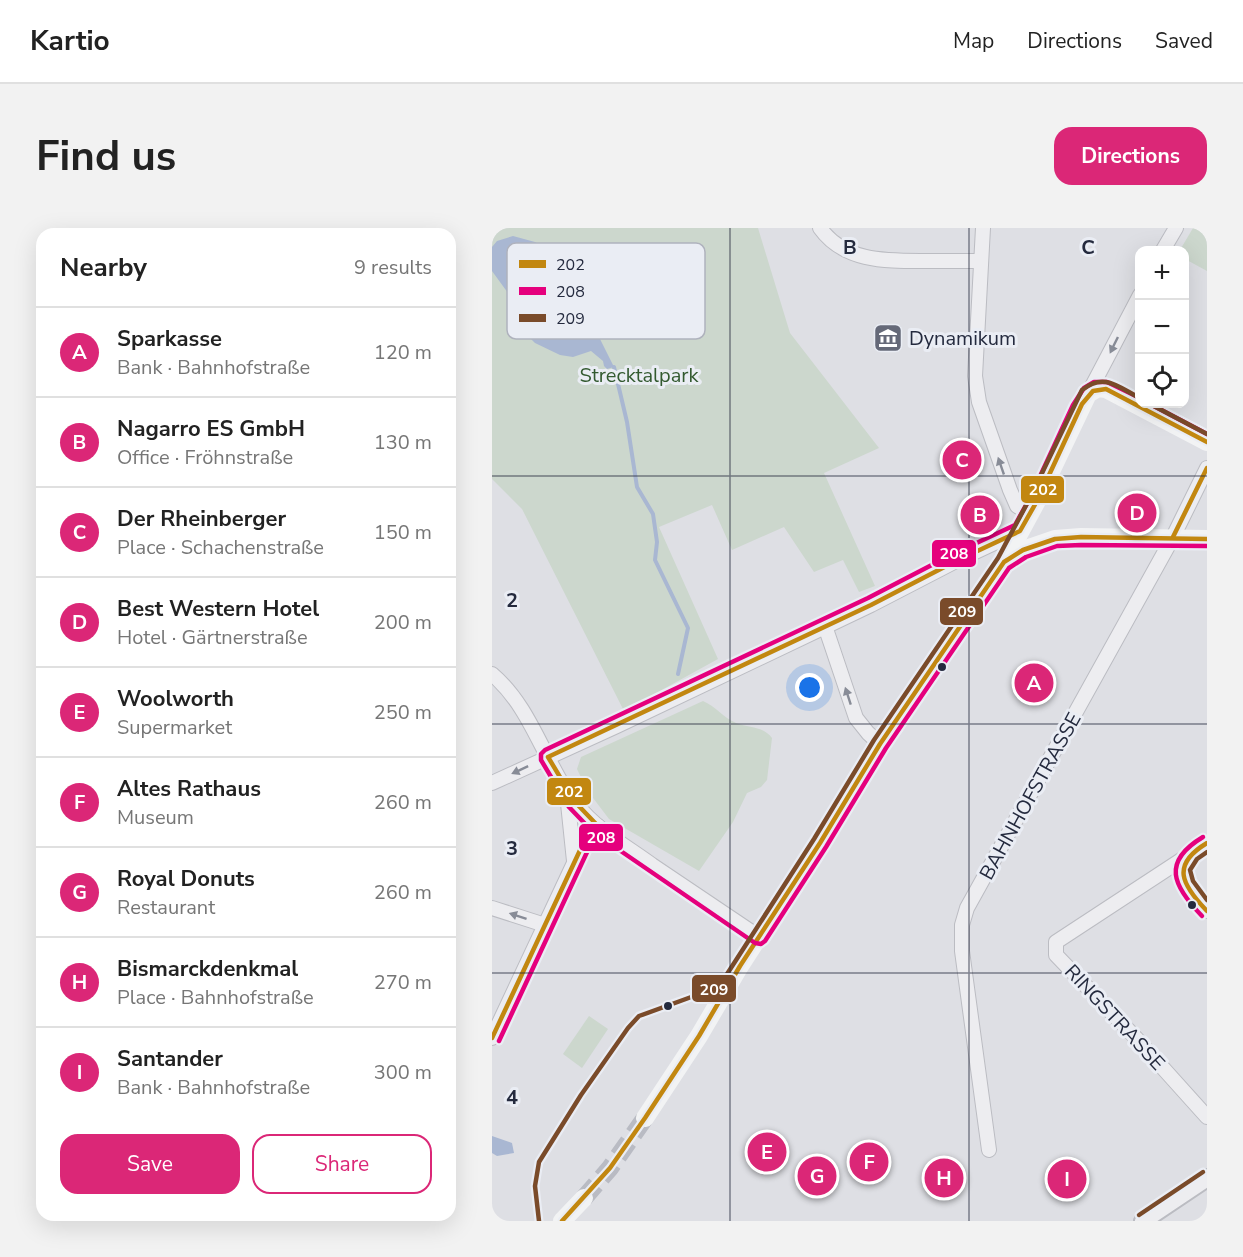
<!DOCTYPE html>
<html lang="en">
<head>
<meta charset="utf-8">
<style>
  body { margin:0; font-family:"Nunito Sans",sans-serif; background:#f2f2f2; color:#222 }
  .controls { position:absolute; right:18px; top:18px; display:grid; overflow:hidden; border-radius:12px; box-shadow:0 6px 24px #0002 }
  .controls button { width:54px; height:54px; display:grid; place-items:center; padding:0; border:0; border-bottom:2px solid #e0e0e0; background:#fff; color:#222; font:30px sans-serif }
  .you { position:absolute; left:318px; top:460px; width:21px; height:21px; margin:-15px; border:4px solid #fff; border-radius:50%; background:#1a73e8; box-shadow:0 0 0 9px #1a73e833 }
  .badge { display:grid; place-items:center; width:39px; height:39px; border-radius:50%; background:#db2777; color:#fff; font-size:20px; font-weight:700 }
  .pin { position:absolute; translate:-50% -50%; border:3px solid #fff; box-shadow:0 2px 6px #0006 }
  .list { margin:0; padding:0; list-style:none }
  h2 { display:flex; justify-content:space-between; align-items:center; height:78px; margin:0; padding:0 24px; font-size:26px }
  h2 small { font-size:20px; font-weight:400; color:#767676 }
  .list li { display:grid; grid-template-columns:39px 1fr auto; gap:18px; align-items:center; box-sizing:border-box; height:90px; padding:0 24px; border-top:2px solid #e0e0e0 }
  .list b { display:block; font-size:22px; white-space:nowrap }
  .list p { margin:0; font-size:20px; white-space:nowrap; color:#767676 }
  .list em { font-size:20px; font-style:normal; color:#767676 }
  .actions { display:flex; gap:12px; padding:18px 24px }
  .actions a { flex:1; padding:14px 0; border:2px solid #db2777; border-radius:18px; text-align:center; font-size:21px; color:#db2777 }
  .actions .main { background:#db2777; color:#fff }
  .icon { flex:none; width:33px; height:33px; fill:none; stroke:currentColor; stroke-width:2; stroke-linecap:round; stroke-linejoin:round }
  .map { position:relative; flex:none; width:715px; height:993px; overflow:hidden; border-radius:18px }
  header { display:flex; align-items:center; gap:36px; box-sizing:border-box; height:84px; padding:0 30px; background:#fff; border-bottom:2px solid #e0e0e0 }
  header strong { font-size:28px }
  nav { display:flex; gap:33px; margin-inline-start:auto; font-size:21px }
  .intro { display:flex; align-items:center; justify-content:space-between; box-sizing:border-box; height:144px; padding:0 36px }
  h1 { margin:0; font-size:42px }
  .button { padding:15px 27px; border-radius:18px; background:#db2777; color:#fff; font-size:21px; font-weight:700 }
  main { display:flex; gap:36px; padding:0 36px }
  aside { flex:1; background:#fff; border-radius:18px; box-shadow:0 6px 24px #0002 }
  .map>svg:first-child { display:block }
  .green { fill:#ccd7cd }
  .water { fill:#a9b7d2 }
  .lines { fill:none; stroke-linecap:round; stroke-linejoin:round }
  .stream { stroke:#a9b7d2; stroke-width:4 }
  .secondary-tunnel { stroke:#b9bbc3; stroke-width:18; stroke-dasharray:18 9; stroke-linecap:butt }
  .minor-casing { stroke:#bbbcc2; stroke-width:16 }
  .tertiary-casing { stroke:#bbbcc2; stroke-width:20 }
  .minor { stroke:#ededf0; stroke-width:14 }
  .tertiary { stroke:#ededf0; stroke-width:16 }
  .secondary { stroke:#f2f3f4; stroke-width:18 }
  .bus-1-casing { stroke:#eaedf4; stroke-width:9 }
  .bus-2-casing { stroke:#eaedf4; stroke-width:9 }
  .bus-3-casing { stroke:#eaedf4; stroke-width:9 }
  .bus-1 { stroke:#c28710; stroke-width:4.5 }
  .bus-2 { stroke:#e5007d; stroke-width:4.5 }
  .bus-3 { stroke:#7a4b2a; stroke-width:4.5 }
  .oneway { fill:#888c97 }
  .grid { fill:none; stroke:#242a3e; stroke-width:1.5; stroke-opacity:0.55 }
  .bus-dot { fill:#242a3e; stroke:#eaedf4; stroke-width:2 }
  .labels { text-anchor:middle; stroke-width:6; stroke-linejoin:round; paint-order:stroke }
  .poi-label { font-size:20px; fill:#242a3e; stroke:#eaedf4; text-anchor:start }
  .park-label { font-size:20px; fill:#335a30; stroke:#eaedf4 }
  .street-label { font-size:20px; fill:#242a3e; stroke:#eaedf4 }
  .key { fill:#eaedf4; stroke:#afb2bd; stroke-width:1.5 }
  .key-label { font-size:16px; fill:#242a3e }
  .grid-label { font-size:20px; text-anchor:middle; font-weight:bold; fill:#242a3e; stroke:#eaedf4; stroke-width:6; stroke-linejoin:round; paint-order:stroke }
  .line-badge { stroke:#eaedf4; stroke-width:2 }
  .badge-label { font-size:16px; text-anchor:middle; font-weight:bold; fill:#fff }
</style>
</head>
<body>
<header>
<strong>Kartio</strong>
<nav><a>Map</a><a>Directions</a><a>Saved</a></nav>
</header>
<div class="intro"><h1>Find us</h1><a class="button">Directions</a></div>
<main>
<aside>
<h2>Nearby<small>9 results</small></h2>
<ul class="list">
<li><span class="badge">A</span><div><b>Sparkasse</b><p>Bank · Bahnhofstraße</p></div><em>120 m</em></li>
<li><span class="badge">B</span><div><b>Nagarro ES GmbH</b><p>Office · Fröhnstraße</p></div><em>130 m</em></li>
<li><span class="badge">C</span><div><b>Der Rheinberger</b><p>Place · Schachenstraße</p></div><em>150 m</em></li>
<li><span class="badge">D</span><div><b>Best Western Hotel</b><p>Hotel · Gärtnerstraße</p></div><em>200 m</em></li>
<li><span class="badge">E</span><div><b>Woolworth</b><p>Supermarket</p></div><em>250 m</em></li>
<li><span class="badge">F</span><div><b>Altes Rathaus</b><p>Museum</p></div><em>260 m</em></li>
<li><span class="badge">G</span><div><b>Royal Donuts</b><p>Restaurant</p></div><em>260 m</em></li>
<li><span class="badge">H</span><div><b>Bismarckdenkmal</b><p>Place · Bahnhofstraße</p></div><em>270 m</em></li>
<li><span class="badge">I</span><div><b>Santander</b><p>Bank · Bahnhofstraße</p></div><em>300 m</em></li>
</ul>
<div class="actions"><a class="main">Save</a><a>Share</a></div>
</aside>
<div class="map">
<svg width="715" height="993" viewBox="0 0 715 993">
  <rect width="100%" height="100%" fill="#dedfe4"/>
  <!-- green -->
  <g class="green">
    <path d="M0 0H266L298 105 387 220 332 245 383 358 367 364 351 332 322 344 292 299 240 322 220 277 167 299 226 431 146 475 131 481 30 281 0 251Z"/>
    <path d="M701 0H715V43L693 31 692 22H688Z"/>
    <path d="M211 473C223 478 232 490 244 495 257 500 271 498 280 510L275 552 269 559 255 565 241 594 207 643 117 591 95 562 85 541 89 529Z"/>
    <path d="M97 788 116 801 90 840 71 826Z"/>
  </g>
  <!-- water -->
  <g class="water">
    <path d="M21 8 43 14 54 20C54 40 72 47 89 53 93 65 101 74 102 87L98 91 122 139 115 141 112 138 111 133 99 123 81 129 68 127 43 115 33 105 24 76 0 43V19L5 13Z"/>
    <path d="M0 908 20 915 22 925 5 928 0 925Z"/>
  </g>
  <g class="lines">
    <!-- stream -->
    <path class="stream" d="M122 139 135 194 145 259 161 286 165 314 163 332 196 400 186 446"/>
    <!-- secondary-tunnel -->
    <path class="secondary-tunnel" d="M92 970 118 940 153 890"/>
    <!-- minor casing -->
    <g class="minor-casing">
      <g id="minor">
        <path d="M328 0C352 34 394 33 432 33 451 33 470 33 489 33"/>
        <path d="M491 0 483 148 487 174 518 262 525 278 538 286"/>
        <path d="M671 22 684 0"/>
        <path d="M596 166 648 67"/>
        <path d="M333 398 364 490 376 505 388 516"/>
        <path d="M0 446C41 481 52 536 85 577 105 602 134 618 160 637 196 661 231 685 267 709"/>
        <path d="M0 555 125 498 379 377 464 333 528 303"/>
        <path d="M75 566 82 633"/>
        <path d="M715 615 564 714V727L644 810 715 889"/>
        <path d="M698 627C683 654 697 664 715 683"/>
        <path d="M0 680 53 697"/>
        <path d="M0 810 90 618 106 598"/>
        <path d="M497 922 470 723V697L475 680 681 309 715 240"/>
      </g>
    </g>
    <!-- tertiary casing -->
    <g class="tertiary-casing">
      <path id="tertiary" d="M651 993 715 950"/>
    </g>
    <!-- minor -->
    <use href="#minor" class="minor"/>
    <!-- tertiary -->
    <use href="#tertiary" class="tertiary"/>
    <!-- secondary -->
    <g class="secondary">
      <path d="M512 334 531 322 563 311 589 309 715 311"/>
      <path d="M153 890 207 808 248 738 328 615 388 516 512 334 545 273 596 166 606 160 614 161 715 214"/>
      <path d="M70 993 92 970"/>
    </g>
    <!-- bus-1 casing -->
    <g class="bus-1-casing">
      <g id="bus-1">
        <path d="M681 309 715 240"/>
        <path d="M715 615C678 637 690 657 715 683"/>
        <path d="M0 810 90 618 106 598 83 574 56 529 379 377 464 333 528 303 545 273 590 176 601 163 614 161 715 214"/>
        <path d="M70 993 118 940 153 890 207 808 248 738 328 615 388 516 512 334 531 322 563 311 589 309 715 311"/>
      </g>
    </g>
    <!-- bus-2 casing -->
    <g class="bus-2-casing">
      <g id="bus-2">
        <path d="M648 170 615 154H602L592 160 581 177 538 270 523 297 461 326 376 370 53 522 49 526V532L77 579 101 604 263 715 269 716 273 713 334 619 394 520 517 340 534 329 565 318 589 317 715 318"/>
        <path d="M658 176 715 206"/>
        <path d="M710 688C681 658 669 634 711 609"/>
        <path d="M7 813 96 622 112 603"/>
      </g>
    </g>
    <!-- bus-3 casing -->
    <g class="bus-3-casing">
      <g id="bus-3">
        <path d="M658 176 715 206"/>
        <path d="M715 624 705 631 698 642 701 653 715 672"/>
        <path d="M647 987 711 944"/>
        <path d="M47 993 43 958 47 934 89 867 136 800 147 788 224 760 228 757 322 611 382 512 506 330 538 270 590 162C612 144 626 159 648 170"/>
      </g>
    </g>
    <!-- bus-1 -->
    <use href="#bus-1" class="bus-1"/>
    <!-- bus-2 -->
    <use href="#bus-2" class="bus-2"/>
    <!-- bus-3 -->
    <use href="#bus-3" class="bus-3"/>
  </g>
  <!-- one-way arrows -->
  <defs><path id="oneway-solid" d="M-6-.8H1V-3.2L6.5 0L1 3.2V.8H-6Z" transform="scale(1.5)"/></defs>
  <g class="oneway">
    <use href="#oneway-solid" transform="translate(622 117) rotate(116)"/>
    <use href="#oneway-solid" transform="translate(509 238) rotate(-109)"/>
    <use href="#oneway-solid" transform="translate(356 468) rotate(-108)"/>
    <use href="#oneway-solid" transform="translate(28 542) rotate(155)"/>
    <use href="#oneway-solid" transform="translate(26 688) rotate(-162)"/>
  </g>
  <!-- grid -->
  <path class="grid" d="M238 0V993M477 0V993M0 248H715M0 496H715M0 745H715"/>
  <!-- icons -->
  <defs>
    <g id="museum-square" transform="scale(1.5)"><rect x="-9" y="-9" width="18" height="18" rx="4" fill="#656978" stroke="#eaedf4"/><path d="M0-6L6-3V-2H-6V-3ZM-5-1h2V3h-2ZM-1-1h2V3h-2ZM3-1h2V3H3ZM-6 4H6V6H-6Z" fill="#fff"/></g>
  </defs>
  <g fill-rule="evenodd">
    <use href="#museum-square" x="396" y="110"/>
  </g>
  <!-- markers -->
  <g class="bus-dot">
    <circle cx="450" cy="439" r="5"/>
    <circle cx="700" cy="677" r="5"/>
    <circle cx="176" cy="778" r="5"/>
  </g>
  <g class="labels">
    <!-- poi labels -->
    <g class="poi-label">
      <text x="417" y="117">Dynamikum</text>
    </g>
    <!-- park labels -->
    <g class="park-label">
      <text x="147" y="154">Strecktalpark</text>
    </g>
    <!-- street labels -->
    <g class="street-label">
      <text transform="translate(538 568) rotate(-61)" y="7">BAHNHOFSTRASSE</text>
      <text transform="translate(623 789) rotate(47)" y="7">RINGSTRASSE</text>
    </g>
  </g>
  <!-- legend -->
  <rect x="15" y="15" width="198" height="96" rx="9" class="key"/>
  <rect x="27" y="32" width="27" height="8" fill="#c28710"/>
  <rect x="27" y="59" width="27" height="8" fill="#e5007d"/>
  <rect x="27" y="86" width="27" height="8" fill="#7a4b2a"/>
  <g class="key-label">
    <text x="64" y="42">202</text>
    <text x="64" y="69">208</text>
    <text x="64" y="96">209</text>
  </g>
  <g class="grid-label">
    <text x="358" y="26">B</text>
    <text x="596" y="26">C</text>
    <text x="20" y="379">2</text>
    <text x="20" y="627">3</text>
    <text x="20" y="876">4</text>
  </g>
  <g class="line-badge">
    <rect x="528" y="247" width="45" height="29" rx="6" fill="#c28710"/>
    <rect x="439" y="311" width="46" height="29" rx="6" fill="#e5007d"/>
    <rect x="447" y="369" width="45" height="29" rx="6" fill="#7a4b2a"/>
    <rect x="54" y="549" width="46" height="29" rx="6" fill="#c28710"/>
    <rect x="86" y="595" width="46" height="29" rx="6" fill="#e5007d"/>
    <rect x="199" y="746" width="46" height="29" rx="6" fill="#7a4b2a"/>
  </g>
  <g class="badge-label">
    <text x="551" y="267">202</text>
    <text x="462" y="331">208</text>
    <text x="470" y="389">209</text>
    <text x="77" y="569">202</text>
    <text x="109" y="615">208</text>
    <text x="222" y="767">209</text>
  </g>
</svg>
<div class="controls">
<button>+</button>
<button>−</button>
<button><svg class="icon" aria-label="locate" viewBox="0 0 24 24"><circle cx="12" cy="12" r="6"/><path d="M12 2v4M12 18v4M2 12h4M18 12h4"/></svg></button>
</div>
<div class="you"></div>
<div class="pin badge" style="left:542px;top:455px">A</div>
<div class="pin badge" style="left:488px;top:287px">B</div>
<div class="pin badge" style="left:470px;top:232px">C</div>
<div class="pin badge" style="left:645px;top:285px">D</div>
<div class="pin badge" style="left:275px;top:924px">E</div>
<div class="pin badge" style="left:377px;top:934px">F</div>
<div class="pin badge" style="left:325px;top:948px">G</div>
<div class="pin badge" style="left:452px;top:950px">H</div>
<div class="pin badge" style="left:575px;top:951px">I</div>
</div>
</main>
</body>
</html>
